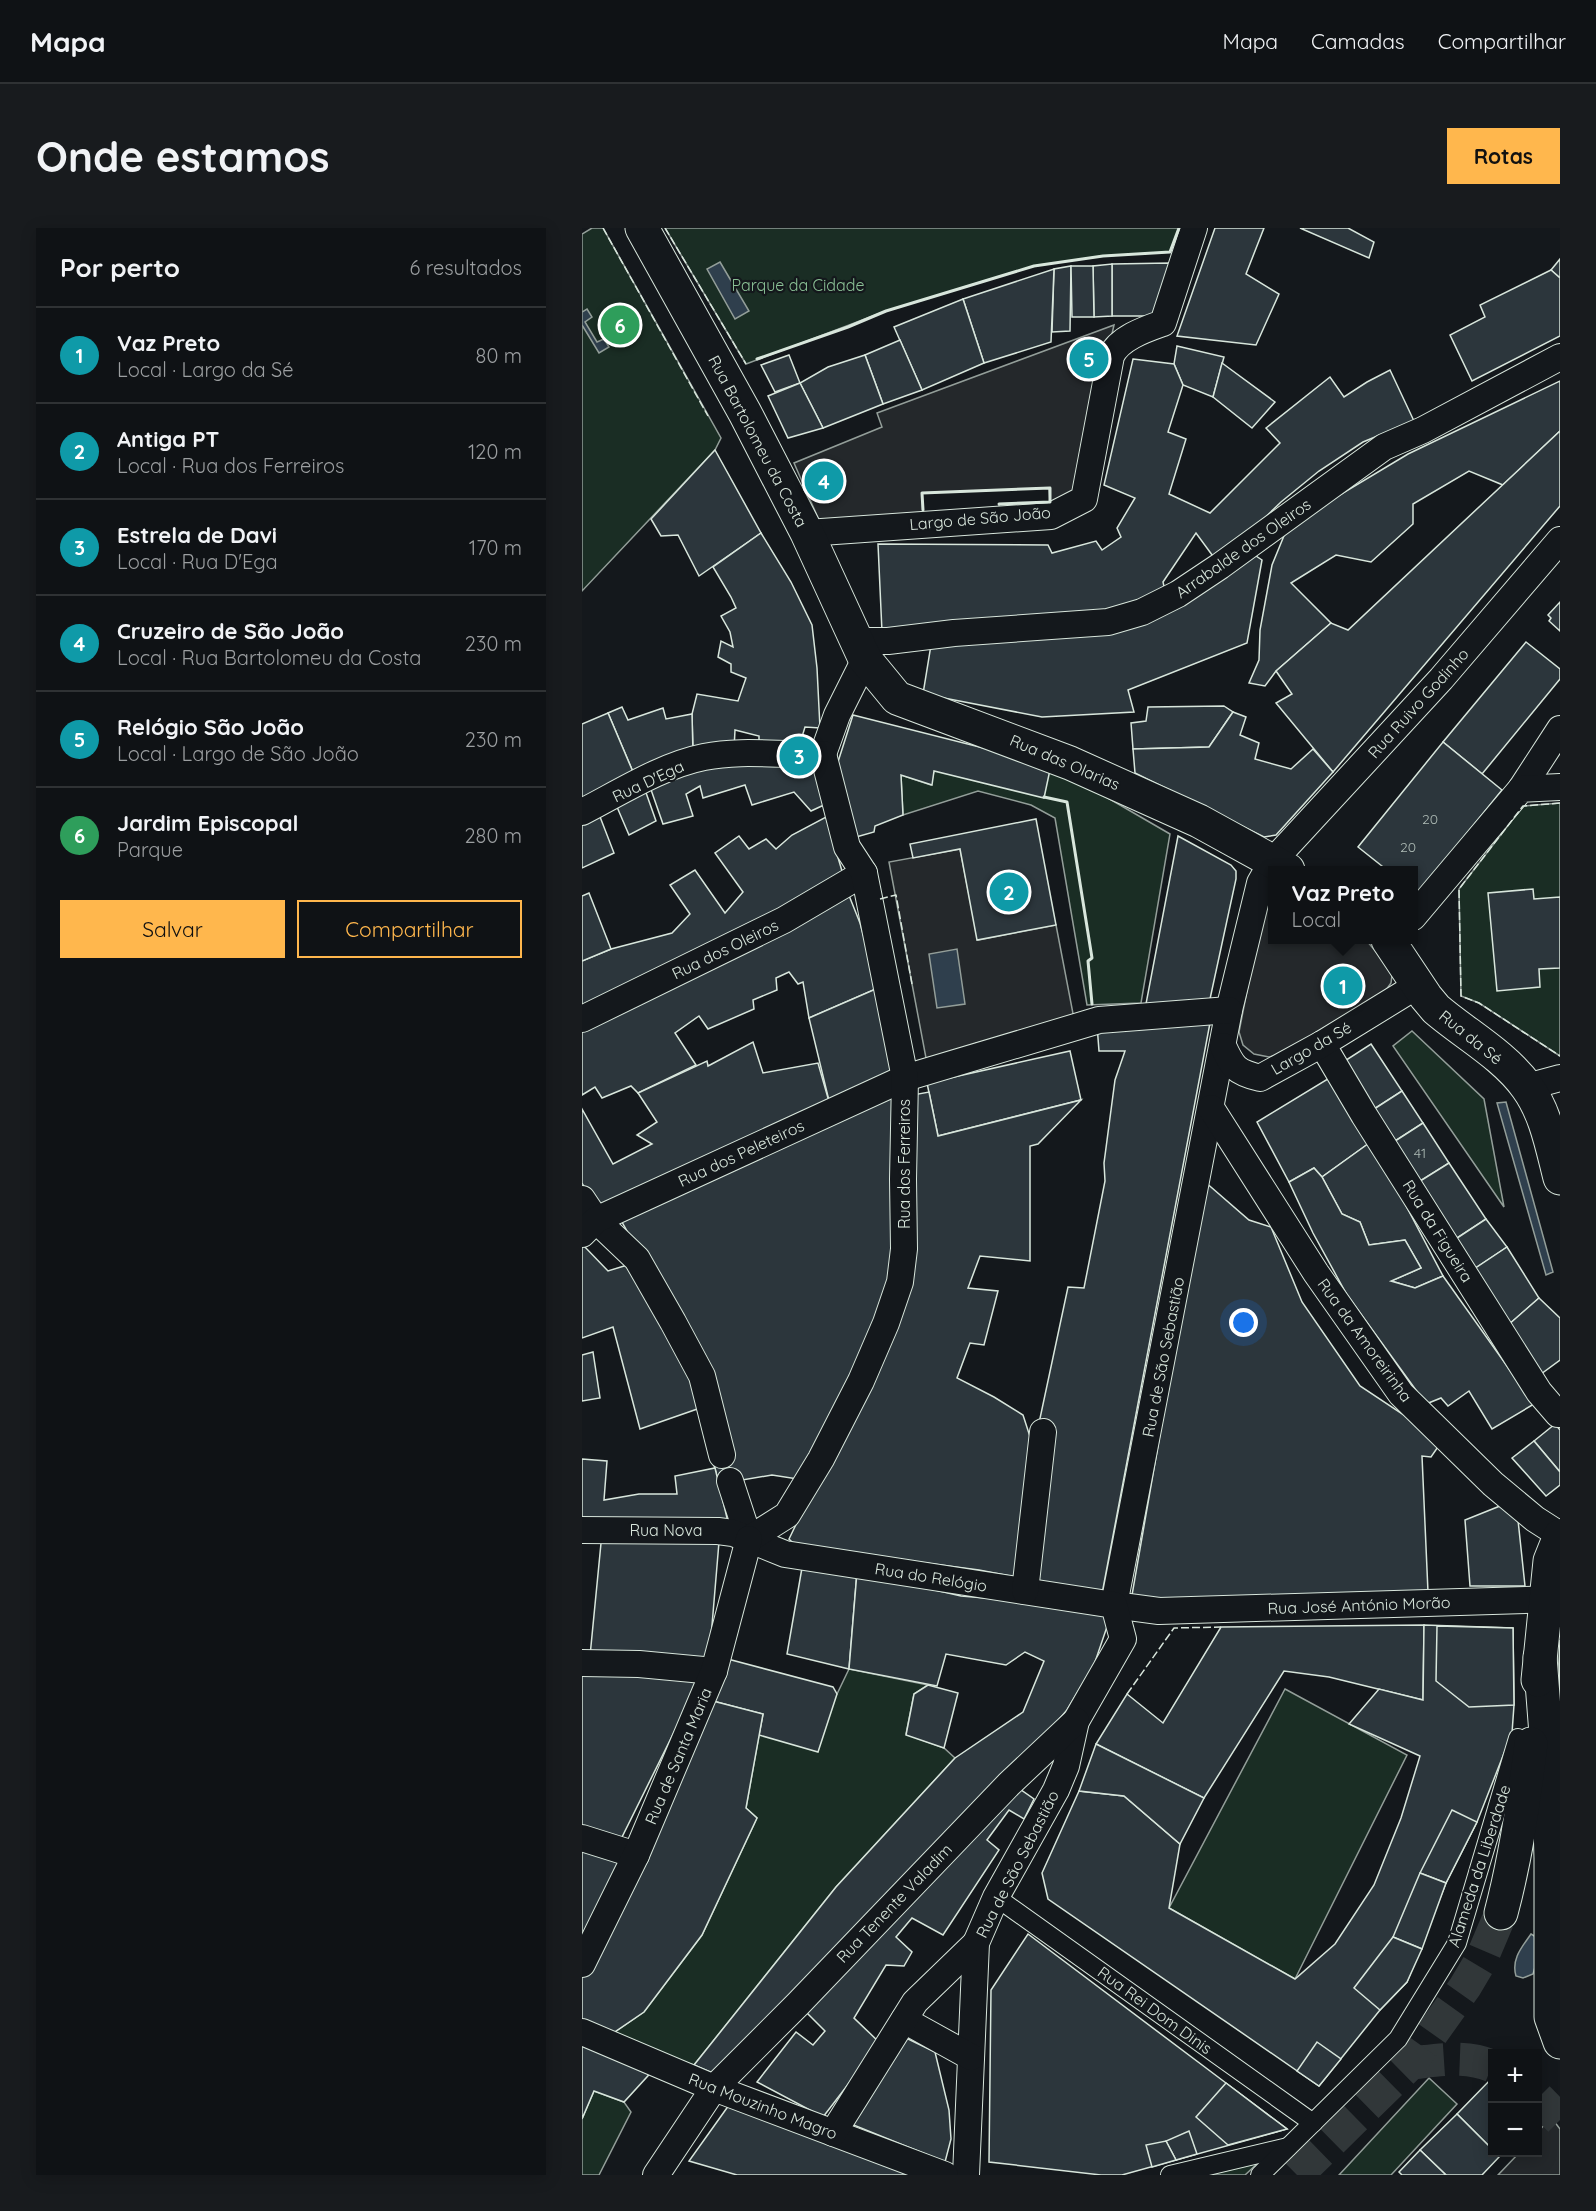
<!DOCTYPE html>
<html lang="pt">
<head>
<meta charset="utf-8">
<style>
  body { margin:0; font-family:Quicksand,sans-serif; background:#181b1e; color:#f1f3f6 }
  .controls { position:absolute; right:18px; bottom:18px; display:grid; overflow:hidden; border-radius:0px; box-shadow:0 3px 15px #0003 }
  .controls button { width:54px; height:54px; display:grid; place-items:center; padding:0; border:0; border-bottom:2px solid #2f3234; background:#0f1215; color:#f1f3f6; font:30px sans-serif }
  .you { position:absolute; left:662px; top:1095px; width:21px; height:21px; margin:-15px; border:4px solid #fff; border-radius:50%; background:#1a73e8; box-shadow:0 0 0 9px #1a73e833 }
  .badge { display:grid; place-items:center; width:39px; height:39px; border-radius:50%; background:#ffb74d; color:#fff; font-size:20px; font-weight:700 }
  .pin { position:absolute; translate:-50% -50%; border:3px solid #fff; box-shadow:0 2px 6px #0006 }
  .popup { position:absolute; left:686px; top:638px; width:150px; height:78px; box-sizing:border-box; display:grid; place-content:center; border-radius:0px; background:#0f1215; filter:drop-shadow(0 2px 4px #0005); font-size:20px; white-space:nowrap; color:#9b9ea0 }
  .popup b { font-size:22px; color:#f1f3f6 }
  .popup::after { content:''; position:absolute; left:50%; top:100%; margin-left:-12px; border:12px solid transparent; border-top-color:#0f1215 }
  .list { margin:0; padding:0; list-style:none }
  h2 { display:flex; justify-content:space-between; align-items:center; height:78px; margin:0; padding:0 24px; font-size:26px }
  h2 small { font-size:20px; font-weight:400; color:#9b9ea0 }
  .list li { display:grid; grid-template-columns:39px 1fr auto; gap:18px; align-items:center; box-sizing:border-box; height:96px; padding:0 24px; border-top:2px solid #2f3234 }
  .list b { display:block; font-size:22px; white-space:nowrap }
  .list p { margin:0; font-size:20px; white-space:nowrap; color:#9b9ea0 }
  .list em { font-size:20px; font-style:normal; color:#9b9ea0 }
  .actions { display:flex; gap:12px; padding:18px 24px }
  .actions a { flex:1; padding:14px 0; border:2px solid #ffb74d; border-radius:0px; text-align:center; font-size:21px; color:#ffb74d }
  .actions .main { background:#ffb74d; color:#111 }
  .map { position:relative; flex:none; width:978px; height:1947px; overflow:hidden; border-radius:0px }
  header { display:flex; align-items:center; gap:36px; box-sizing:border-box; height:84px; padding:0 30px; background:#0f1215; border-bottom:2px solid #2f3234 }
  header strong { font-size:28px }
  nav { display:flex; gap:33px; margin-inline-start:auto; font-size:21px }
  .intro { display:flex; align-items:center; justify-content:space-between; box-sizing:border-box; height:144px; padding:0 36px }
  h1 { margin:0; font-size:42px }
  .button { padding:15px 27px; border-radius:0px; background:#ffb74d; color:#111; font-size:21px; font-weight:700 }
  main { display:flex; gap:36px; padding:0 36px }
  aside { flex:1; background:#0f1215; border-radius:0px; box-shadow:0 3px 15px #0003 }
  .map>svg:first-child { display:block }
  .green { fill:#1a2d24; stroke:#939e99; stroke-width:1.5 }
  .parking { fill:#24282b; stroke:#939e99; stroke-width:1.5 }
  .water { fill:#2f3f4d; stroke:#939e99; stroke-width:1.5 }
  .building { fill:#2c363c; stroke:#d8e6dc; stroke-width:1.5 }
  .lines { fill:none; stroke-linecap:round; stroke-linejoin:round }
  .secondary-tunnel { stroke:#313739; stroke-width:33; stroke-dasharray:33 16; stroke-linecap:butt }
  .pedestrian-casing { stroke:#d8e6dc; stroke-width:20 }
  .minor-casing { stroke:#d8e6dc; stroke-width:28 }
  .secondary-casing { stroke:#d8e6dc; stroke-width:35 }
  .pedestrian { stroke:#14181c; stroke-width:18 }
  .minor { stroke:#14181c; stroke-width:26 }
  .secondary { stroke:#14181c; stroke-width:33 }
  .fence { stroke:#d8e6dc; stroke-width:1.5; stroke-dasharray:8 3; stroke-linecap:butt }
  .wall { stroke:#d8e6dc; stroke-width:3 }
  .labels { text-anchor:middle; stroke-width:4.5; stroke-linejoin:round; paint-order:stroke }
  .number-label { font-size:14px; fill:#adbab4 }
  .park-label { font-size:16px; fill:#8ac095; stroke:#14181c }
  .street-label { font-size:16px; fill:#d8e6dc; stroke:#14181c }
</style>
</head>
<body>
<header>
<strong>Mapa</strong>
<nav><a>Mapa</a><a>Camadas</a><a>Compartilhar</a></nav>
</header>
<div class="intro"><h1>Onde estamos</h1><a class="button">Rotas</a></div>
<main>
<aside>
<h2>Por perto<small>6 resultados</small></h2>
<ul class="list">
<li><span class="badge" style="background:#0f9aa8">1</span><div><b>Vaz Preto</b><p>Local · Largo da Sé</p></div><em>80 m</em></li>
<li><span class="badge" style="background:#0f9aa8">2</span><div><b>Antiga PT</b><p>Local · Rua dos Ferreiros</p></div><em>120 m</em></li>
<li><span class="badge" style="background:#0f9aa8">3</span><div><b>Estrela de Davi</b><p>Local · Rua D'Ega</p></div><em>170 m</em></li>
<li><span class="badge" style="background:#0f9aa8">4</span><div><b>Cruzeiro de São João</b><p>Local · Rua Bartolomeu da Costa</p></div><em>230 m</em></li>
<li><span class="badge" style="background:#0f9aa8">5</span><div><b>Relógio São João</b><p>Local · Largo de São João</p></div><em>230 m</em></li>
<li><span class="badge" style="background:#2e9e5b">6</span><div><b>Jardim Episcopal</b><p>Parque</p></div><em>280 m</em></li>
</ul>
<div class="actions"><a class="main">Salvar</a><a>Compartilhar</a></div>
</aside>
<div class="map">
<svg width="978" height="1947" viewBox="0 0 978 1947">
  <rect width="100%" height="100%" fill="#14181c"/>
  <!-- green -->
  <g class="green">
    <path d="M10 0H21L139 210 133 222 0 363V6Z"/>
    <path d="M83 0H597L588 24 521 28 452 38 304 83 164 136Z"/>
    <path d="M469 537 588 606 559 775 505 777 473 590 449 577 396 563 321 587 319 547 349 557 352 543Z"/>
    <path d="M978 575V828L897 775 879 768 877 661 941 578Z"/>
    <path d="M830 803 902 871 922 979 811 818Z"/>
    <path d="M267 1441 346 1457 332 1466 324 1506 362 1520 373 1530 254 1659 112 1837 24 1810 62 1784 120 1707 175 1590 164 1580 177 1507 255 1466Z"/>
    <path d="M703 1461 825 1527 713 1751 587 1680Z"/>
    <path d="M847 1850 875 1876 809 1947H757Z"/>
    <path d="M12 1863 42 1874 49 1884 17 1947H0V1891Z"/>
    <path d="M678 1933 663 1947H621Z"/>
  </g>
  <!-- parking -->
  <g class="parking">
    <path d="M532 97 493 270 481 278 417 282V276L468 274 467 260 340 265 341 289 240 299 212 235 300 199 295 185Z"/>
    <path d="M378 621 396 712 474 697 493 796 394 815 395 820 344 830 307 634Z"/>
    <path d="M690 667V712H784L807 739 810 747 809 755 804 762 704 825 687 829 672 826 661 817 657 804 680 686Z"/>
    <path d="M969 1889 978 1901V1947H916L937 1925 956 1924V1904Z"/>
  </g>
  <!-- water -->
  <g class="water">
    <path d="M138 34 167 83 153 91 125 41Z"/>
    <path d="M5 81 10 89 3 94 15 114 22 111 27 119 17 125 0 97V84Z"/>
    <path d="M375 721 383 776 355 780 347 726Z"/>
    <path d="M924 874 971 1044 964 1047 915 875Z"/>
    <path d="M949 1706 954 1709 956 1729 951 1746 941 1750 934 1748C929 1731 940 1719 949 1706Z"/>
  </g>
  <!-- building -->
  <g class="building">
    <path d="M633 0H682L664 46 697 66 674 117 595 108Z"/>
    <path d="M718 0H766L792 14 787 30Z"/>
    <path d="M978 31V50L969 42Z"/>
    <path d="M588 35 579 88H530V36Z"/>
    <path d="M530 36V88L512 89 511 38Z"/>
    <path d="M489 38 488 103 470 104 472 41Z"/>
    <path d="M489 38H511L512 89H490Z"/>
    <path d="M472 41 469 114 402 135 381 71Z"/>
    <path d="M969 42 978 50V108L890 153 868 107 903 89 898 77Z"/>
    <path d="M381 71 402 135 340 162 312 99Z"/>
    <path d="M318 112 340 162 301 176 283 127Z"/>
    <path d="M595 118 642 129 631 169 601 157 592 136Z"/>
    <path d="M207 127 218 155 193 164 179 137Z"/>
    <path d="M283 127 301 176 241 200 218 155 246 139Z"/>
    <path d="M551 131 592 136 601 157 586 204 604 211 587 266 628 285 698 215 684 200 748 149 762 169 785 154 808 142 832 193 781 214 737 243 699 274 636 335 614 305 581 354 583 363 506 393 300 404 296 316 466 317 470 325 514 313 520 322 539 309 535 300 553 270 522 257Z"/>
    <path d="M640 135 693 174 670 200 631 169Z"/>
    <path d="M978 153V203L921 257 887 243 831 276V296L789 334 754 327 709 355 749 395 694 443 683 458 667 455 677 432 678 402 690 337 706 298 826 226Z"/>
    <path d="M218 155 241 200 206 210 186 168Z"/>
    <path d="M978 203V278L751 544 694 475 710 466 694 443 749 395 766 402Z"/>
    <path d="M133 222 179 305 117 348 96 307 79 308 69 291Z"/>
    <path d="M179 305 209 354 230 397 235 440 238 500 223 499 216 522 177 517V508L153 502 152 522 111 525 110 486 115 466 156 473 164 450 149 444V436L136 429 139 413 151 419 148 404 139 388 154 380 149 369 131 339Z"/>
    <path d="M665 322 680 332 665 415 546 462 552 484 460 489 341 466 350 411 590 378Z"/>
    <path d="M978 374V403L967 393 969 390 966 387Z"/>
    <path d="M944 414 978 441V451L900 546 861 514Z"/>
    <path d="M642 478 651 484 627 519 551 521 549 495 564 493 566 479Z"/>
    <path d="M40 479 46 492 81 480 84 491 110 486 111 525 54 551 26 485Z"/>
    <path d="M651 484 664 489 658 507 677 515 673 531 709 541 731 521 751 544 694 607 682 609 553 545 551 521 627 519Z"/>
    <path d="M26 485 54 551 0 575V496Z"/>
    <path d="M271 487 469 537 462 570 352 543 350 557 319 547 321 587 293 598 292 604 267 611 254 540Z"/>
    <path d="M861 514 920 562 835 667 831 664V642H805L776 619Z"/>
    <path d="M231 530 244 576 229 583 212 564 170 577 163 557 121 570 118 558 104 566 111 588 81 596 67 556 118 534Z"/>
    <path d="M62 559 74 593 47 607 32 572Z"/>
    <path d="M15 581 32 625 0 640V588Z"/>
    <path d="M244 589 260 643 194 691 0 780V733L29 721 90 705 108 686 88 657 113 642 143 685 161 664 133 625 157 608 167 621 184 611 194 621 210 607Z"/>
    <path d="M454 591 474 697 395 712 378 621 331 630 328 616Z"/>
    <path d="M596 608 649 637 654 643V651L628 771 563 781Z"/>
    <path d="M951 661 952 671 978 669V740L957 741 958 759 915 763 906 665Z"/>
    <path d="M7 665 29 721 0 733V668Z"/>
    <path d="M266 665 278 695 296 760 227 790 221 754 216 756 207 744 194 750 195 762 171 772 172 781 126 801 117 788 93 805 114 837 56 865 49 858 20 870 13 859 0 867V795Z"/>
    <path d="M296 760 316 846 248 877 227 790Z"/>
    <path d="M628 795 520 1366 449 1359 457 1195 486 1059 502 1060 523 953 522 935 533 852 543 823H517L515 797Z"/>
    <path d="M171 814 181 845 236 835 248 877 16 983 0 955V881L31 936 70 916 55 907 75 894 56 865 125 833 126 838Z"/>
    <path d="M789 816 820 863 789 883 758 836Z"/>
    <path d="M488 823 499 872 356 908 345 855Z"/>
    <path d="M749 849 790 913 740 949 732 940 707 954 675 894Z"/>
    <path d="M316 862 315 1046 222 1252 190 1247 137 1256 130 1230 126 1149 35 985Z"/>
    <path d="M820 863 841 895 810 915 789 883Z"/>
    <path d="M347 864 356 908 499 872 456 916 448 918V1033L398 1028 386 1060 416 1063 402 1117 388 1115 375 1150 412 1169 441 1187 453 1224 439 1350 397 1342 214 1318 207 1311 220 1284 331 991 325 868Z"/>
    <path d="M841 895 867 935 835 955 810 915Z"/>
    <path d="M790 913 861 1048 833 1060 809 1053 839 1040 823 1012 787 1017 778 994 760 986 740 949Z"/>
    <path d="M867 935 904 991 869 1014 835 955Z"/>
    <path d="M732 940 740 949 760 986 778 994 787 1017 823 1012 839 1040 809 1053 833 1060 861 1048 952 1176 910 1201 887 1163 866 1178 859 1170 844 1176 765 1067 731 1005 707 954Z"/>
    <path d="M622 953 667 992 689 999 720 1074 778 1158 822 1187 858 1216 849 1229 840 1228 846 1364 609 1374 550 1367Z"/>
    <path d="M904 991 925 1019 889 1043 869 1014Z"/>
    <path d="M0 1016 26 1043 52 1035 121 1179 58 1201 31 1099 0 1110Z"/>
    <path d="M925 1019 957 1070 925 1098 889 1043Z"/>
    <path d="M957 1070 978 1090V1132L959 1146 925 1098Z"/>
    <path d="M11 1124 18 1170 0 1173V1127Z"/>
    <path d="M973 1196 978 1202V1244L952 1213Z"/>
    <path d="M952 1213 978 1244V1257L964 1268 930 1230Z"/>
    <path d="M0 1231 25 1233 22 1272 57 1266H95L93 1248 133 1240 146 1294 0 1297Z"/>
    <path d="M923 1276 936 1292 943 1358H888L883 1292Z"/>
    <path d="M20 1305 137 1314 127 1433 8 1428Z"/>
    <path d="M221 1334 275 1344 267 1441 205 1426Z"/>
    <path d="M275 1344 379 1368 489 1377 529 1387 512 1437 485 1482 425 1552 142 1850 112 1837 254 1659 373 1530 441 1484 462 1433 443 1424 424 1437 364 1426 355 1458 267 1441Z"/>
    <path d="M842 1397 841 1472 747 1449 702 1443 622 1570 514 1516 545 1466 581 1495 639 1399Z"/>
    <path d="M842 1397 931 1400 932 1477 930 1505 895 1594 864 1655 825 1754 798 1782 737 1858 466 1671 460 1645 497 1563 542 1568 598 1616 587 1680 713 1751 753 1716 792 1657 819 1590 838 1528 767 1496 797 1461 841 1472Z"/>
    <path d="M855 1398 931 1400 932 1477 887 1479 854 1453Z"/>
    <path d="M978 1412V1462L977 1436Z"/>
    <path d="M142 1430 251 1459 255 1466 236 1524 177 1507 181 1486 127 1472Z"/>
    <path d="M0 1445 110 1451 117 1454 36 1617 0 1607Z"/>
    <path d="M346 1457 376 1465 362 1520 324 1507 332 1466Z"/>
    <path d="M127 1472 181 1486 164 1580 175 1590 120 1707 62 1784 24 1810 0 1800V1747Z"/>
    <path d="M514 1516 622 1570 598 1616 542 1568 497 1563Z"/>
    <path d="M425 1552 452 1571 442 1591 427 1582 405 1612 417 1622 361 1707 330 1690 314 1709 330 1724 322 1738 304 1737 272 1790 298 1815 241 1889 175 1854 214 1804 231 1817 243 1803 214 1774Z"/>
    <path d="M870 1582 895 1594 864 1655 838 1645Z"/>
    <path d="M0 1610 50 1626 0 1726Z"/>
    <path d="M838 1645 864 1655 840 1721 811 1709Z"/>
    <path d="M446 1706 644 1855 705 1901 540 1947H519L407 1934 409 1762Z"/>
    <path d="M811 1709 840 1721 825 1754 798 1782 772 1760Z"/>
    <path d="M320 1808 353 1824 367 1882 369 1911 363 1934 269 1896Z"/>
    <path d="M0 1810 74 1839 42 1874 12 1863 0 1891Z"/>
    <path d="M735 1814 759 1831 737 1858 715 1843Z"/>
    <path d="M910 1850V1921L875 1886Z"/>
    <path d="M644 1855 705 1901 646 1917 614 1889Z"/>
    <path d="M147 1877 331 1947H155L107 1933Z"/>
    <path d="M875 1886 910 1921V1924H915L918 1928 900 1947H864L838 1922Z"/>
    <path d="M607 1903 615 1926 594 1932 584 1913Z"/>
    <path d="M584 1913 594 1932 570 1939 564 1917Z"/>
    <path d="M838 1922 864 1947H820L817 1944Z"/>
  </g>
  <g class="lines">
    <!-- secondary-tunnel -->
    <g class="secondary-tunnel">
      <path d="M829 1835C858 1832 883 1827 910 1838"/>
      <path d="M956 1870 978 1892"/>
      <path d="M715 1947 829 1835 883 1759 899 1732 919 1685"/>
    </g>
    <!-- pedestrian casing -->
    <g class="pedestrian-casing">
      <g id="pedestrian">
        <path d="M414 1669 731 1895"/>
        <path d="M588 1947 706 1919"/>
        <path d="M678 1947 816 1811 875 1715 936 1510"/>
      </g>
    </g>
    <!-- minor casing -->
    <g class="minor-casing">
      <g id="minor">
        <path d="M225 305 469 288 502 271 529 128C537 110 564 101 581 95L612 0"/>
        <path d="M978 312 859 451 690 634 678 655 647 782 532 1377 577 1383 978 1371"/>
        <path d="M274 413H306L372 405 526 394 560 384 596 366 638 338 802 219 841 202 978 129"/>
        <path d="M241 526 255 487 283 431"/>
        <path d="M939 561 978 501"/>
        <path d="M0 584C37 565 81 537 122 529 161 521 201 528 241 526"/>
        <path d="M831 689 939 561 978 559"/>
        <path d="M0 791 202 692 282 645"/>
        <path d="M740 816 782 887 957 1164 976 1186H978"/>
        <path d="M641 818C651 840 654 844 678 850L740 816 836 757"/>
        <path d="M945 859 978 850"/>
        <path d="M629 880 734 1045 819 1166 911 1256 953 1291 978 1307"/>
        <path d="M0 971 14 992 55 1031 91 1094 120 1148 140 1227"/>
        <path d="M0 1006 14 992 323 850 517 792 647 782"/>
        <path d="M148 1253 167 1311"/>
        <path d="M0 1302 136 1303 151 1305 203 1326 532 1377 541 1411 494 1493 484 1538 474 1562 414 1669 394 1715 384 1947"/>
        <path d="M167 1311 205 1287 239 1231 279 1153 304 1095 318 1054 322 1021 321 951 323 850 282 645 265 619 241 526"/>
        <path d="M443 1363 461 1204"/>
        <path d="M0 1435 57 1436 132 1443"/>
        <path d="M0 1610 54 1627"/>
        <path d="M0 1736 54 1627 132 1443 167 1311"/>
        <path d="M322 1792 389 1829"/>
        <path d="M0 1804 132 1860 363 1947"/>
        <path d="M251 1905 333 1774 394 1715"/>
        <path d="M74 1947 132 1860 216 1776 427 1556 494 1493"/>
      </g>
    </g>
    <!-- secondary casing -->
    <g class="secondary-casing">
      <g id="secondary">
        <path d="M60 0 163 185 225 305 283 431 315 470 488 535 617 593 706 642"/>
        <path d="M806 712 844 769 854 781C883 806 922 827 945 859 964 885 970 919 978 950"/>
        <path d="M958 1429 966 1532 969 1630V1789L978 1814"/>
        <path d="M956 1452 968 1333 978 1308"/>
        <path d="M919 1685C934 1629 942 1573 949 1516"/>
      </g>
    </g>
    <!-- pedestrian -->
    <use href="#pedestrian" class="pedestrian"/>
    <!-- minor -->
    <use href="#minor" class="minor"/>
    <!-- secondary -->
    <use href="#secondary" class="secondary"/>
    <!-- fence -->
    <g class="fence">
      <path d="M21 0 126 188"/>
      <path d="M83 0 164 136"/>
      <path d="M978 575 941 578 877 661 879 768 897 775 978 828"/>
      <path d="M298 671 314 667 330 756"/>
      <path d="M545 1466 592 1400 639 1399"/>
    </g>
    <!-- wall -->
    <g class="wall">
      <path d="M175 131 266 99 304 83 452 38 521 28 588 24 597 0"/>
      <path d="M341 282 340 265 468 260V274L417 276"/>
      <path d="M462 569 485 574 510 730 506 733 510 776"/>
    </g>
  </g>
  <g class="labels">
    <!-- number labels -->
    <g class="number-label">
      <text x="848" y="596">20</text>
      <text x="826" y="624">20</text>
      <text x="838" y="930">41</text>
    </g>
    <!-- park labels -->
    <g class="park-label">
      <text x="216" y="63">Parque da Cidade</text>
    </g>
    <!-- street labels -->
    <g class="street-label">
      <text transform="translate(176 213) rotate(62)" y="6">Rua Bartolomeu da Costa</text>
      <text transform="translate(398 290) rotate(-5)" y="6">Largo de São João</text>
      <text transform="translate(661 320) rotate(-35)" y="6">Arrabalde dos Oleiros</text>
      <text transform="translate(836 475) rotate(-48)" y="6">Rua Ruivo Godinho</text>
      <text transform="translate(483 534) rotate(23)" y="6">Rua das Olarias</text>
      <text transform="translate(66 553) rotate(-25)" y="6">Rua D'Ega</text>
      <text transform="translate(143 721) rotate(-26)" y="6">Rua dos Oleiros</text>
      <text transform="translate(889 809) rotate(39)" y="6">Rua da Sé</text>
      <text transform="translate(729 820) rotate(-30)" y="6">Largo da Sé</text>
      <text transform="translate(159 925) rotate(-25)" y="6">Rua dos Peleteiros</text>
      <text transform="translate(322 936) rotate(-90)" y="6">Rua dos Ferreiros</text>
      <text transform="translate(856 1003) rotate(58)" y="6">Rua da Figueira</text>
      <text transform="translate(783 1112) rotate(54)" y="6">Rua da Amoreirinha</text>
      <text transform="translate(581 1129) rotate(-79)" y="6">Rua de São Sebastião</text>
      <text x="84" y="1308">Rua Nova</text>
      <text transform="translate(349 1349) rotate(9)" y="6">Rua do Relógio</text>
      <text transform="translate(777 1377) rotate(-2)" y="6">Rua José António Morão</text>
      <text transform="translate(96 1528) rotate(-67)" y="6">Rua de Santa Maria</text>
      <text transform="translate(435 1636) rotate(-63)" y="6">Rua de São Sebastião</text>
      <text transform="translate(897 1638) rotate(-72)" y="6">Alameda da Liberdade</text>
      <text transform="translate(312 1675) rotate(-46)" y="6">Rua Tenente Valadim</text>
      <text transform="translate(573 1782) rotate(36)" y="6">Rua Rei Dom Dinis</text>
      <text transform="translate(181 1878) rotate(21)" y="6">Rua Mouzinho Magro</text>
    </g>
  </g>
</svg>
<div class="controls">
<button>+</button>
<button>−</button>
</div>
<div class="you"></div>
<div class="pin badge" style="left:761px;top:758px;background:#0f9aa8">1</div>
<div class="popup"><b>Vaz Preto</b>Local</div>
<div class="pin badge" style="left:427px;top:664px;background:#0f9aa8">2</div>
<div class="pin badge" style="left:217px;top:528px;background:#0f9aa8">3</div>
<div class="pin badge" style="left:242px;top:253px;background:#0f9aa8">4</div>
<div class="pin badge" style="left:507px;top:131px;background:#0f9aa8">5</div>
<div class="pin badge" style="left:38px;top:97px;background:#2e9e5b">6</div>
</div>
</main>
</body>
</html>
